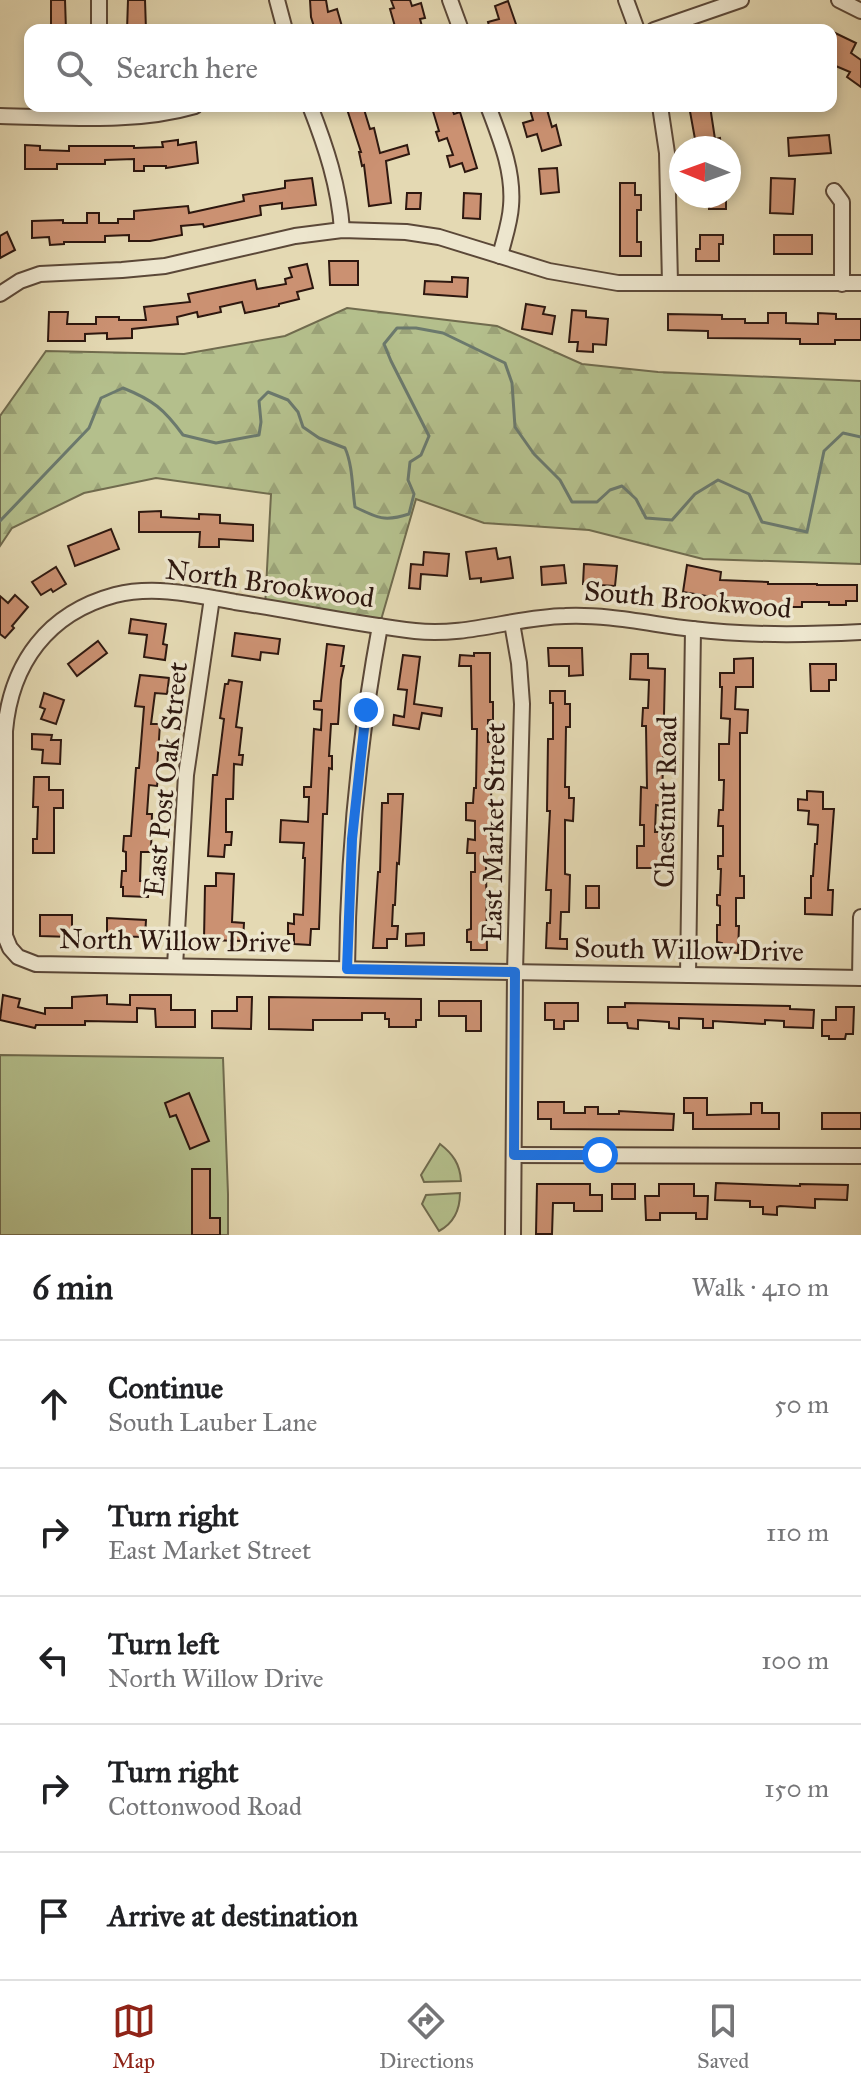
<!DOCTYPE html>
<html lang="en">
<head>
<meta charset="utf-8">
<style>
  body { margin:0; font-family:"IM FELL Great Primer",serif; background:#f2f2f2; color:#202124 }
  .compass { position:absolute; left:669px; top:136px; width:72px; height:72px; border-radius:50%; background:#fff; box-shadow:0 4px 12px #0003; rotate:271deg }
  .stop { position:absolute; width:24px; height:24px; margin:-18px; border:6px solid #1a73e8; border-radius:50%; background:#fff }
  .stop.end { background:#1a73e8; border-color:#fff; box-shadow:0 2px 8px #0008 }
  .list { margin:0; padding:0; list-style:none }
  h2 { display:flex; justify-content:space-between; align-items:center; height:104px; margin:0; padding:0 32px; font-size:34px }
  h2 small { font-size:26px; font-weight:400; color:#757577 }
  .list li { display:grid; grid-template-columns:52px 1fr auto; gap:24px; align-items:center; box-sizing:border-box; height:128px; padding:0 32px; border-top:2px solid #e0e0e0 }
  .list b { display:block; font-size:30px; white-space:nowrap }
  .list p { margin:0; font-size:26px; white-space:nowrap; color:#757577 }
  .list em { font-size:26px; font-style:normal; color:#757577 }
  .icon { flex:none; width:44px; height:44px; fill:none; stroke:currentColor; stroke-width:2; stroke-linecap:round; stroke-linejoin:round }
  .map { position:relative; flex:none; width:861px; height:1235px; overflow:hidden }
  .search { position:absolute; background:#fff; box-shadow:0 4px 12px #0003; left:24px; right:24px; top:24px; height:88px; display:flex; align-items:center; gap:20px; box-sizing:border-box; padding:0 28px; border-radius:16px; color:#757577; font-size:30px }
  .sheet { height:744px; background:#fff }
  nav { display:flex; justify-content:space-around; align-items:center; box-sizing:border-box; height:112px; border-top:2px solid #e0e0e0; background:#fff; font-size:22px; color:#757577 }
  nav a { display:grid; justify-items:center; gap:4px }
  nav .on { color:#8f2418 }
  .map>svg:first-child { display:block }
  .grass { fill:#b4bf8c; stroke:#706b4e; stroke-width:2 }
  .forest { fill:url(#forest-firs); stroke:#706b4e; stroke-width:2 }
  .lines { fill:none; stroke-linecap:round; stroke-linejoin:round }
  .stream { stroke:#6b796d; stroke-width:3 }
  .building { fill:#cb9172; stroke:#2d170f; stroke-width:2 }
  .minor-casing { stroke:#5b4838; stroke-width:18 }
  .minor { stroke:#ede6ce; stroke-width:14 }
  .route { stroke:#1a73e8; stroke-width:10 }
  .labels { text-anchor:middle; stroke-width:7; stroke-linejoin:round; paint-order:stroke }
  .street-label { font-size:28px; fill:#2d170f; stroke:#ede6ce }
</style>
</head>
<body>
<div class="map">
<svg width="861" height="1235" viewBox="0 0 861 1235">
  <defs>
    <pattern id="forest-firs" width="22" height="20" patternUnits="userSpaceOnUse" patternTransform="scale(2)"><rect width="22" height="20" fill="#b4bf8c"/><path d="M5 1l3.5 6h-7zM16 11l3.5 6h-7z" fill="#9ba378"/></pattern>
  </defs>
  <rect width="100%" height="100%" fill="#e4d9b3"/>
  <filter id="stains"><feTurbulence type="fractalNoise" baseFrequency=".0025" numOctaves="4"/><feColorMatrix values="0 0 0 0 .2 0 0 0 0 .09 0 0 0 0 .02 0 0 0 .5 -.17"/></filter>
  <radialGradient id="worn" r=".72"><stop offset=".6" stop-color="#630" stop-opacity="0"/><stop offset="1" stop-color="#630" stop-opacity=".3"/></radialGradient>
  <!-- grass -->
  <g class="grass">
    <path d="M0 1055 223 1058 228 1194V1235H0Z"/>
    <path d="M440 1144C453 1154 460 1164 461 1181L424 1182 421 1175Z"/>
    <path d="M460 1193C460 1209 454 1223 439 1231L422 1204 426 1195Z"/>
  </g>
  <!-- forest -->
  <path class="forest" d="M347 308 497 326 582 364 658 372 861 381V564L703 559 589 530 484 523 416 499 381 620 265 607 271 494 156 478 84 493 12 528 0 546V416L46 351 184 354 285 336Z"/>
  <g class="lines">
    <!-- stream -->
    <path class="stream" d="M0 521 89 428 101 398 123 388C153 400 164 409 183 435L216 443 259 435 261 422 259 401 268 392 288 400 298 412 303 427 319 438 345 448C353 466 352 488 355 507 377 518 385 522 409 514L414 494 408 480 410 462 421 455 429 436 391 361 384 344 397 328H416L443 333 505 363 512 383 515 427 534 454 560 480 572 502H597L610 490 622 486 636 499 646 518 672 520 695 494 718 480 749 494 762 522 807 532 824 451 843 433 861 437"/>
  </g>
  <!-- building -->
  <g class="building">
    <path d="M51 0H65L66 30H51Z"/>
    <path d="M128 0H145L146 30H127Z"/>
    <path d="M310 0H326L328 12 337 9 343 30H315L311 17Z"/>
    <path d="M391 0H410L412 6 421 3 425 18 420 19 423 30H396L390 9 394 8Z"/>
    <path d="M508 1 518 30H490L488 22 499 19 495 6Z"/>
    <path d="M831 31 856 43 851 53 861 60V87L847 77 850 72 831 64V56L835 48 831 46Z"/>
    <path d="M346 106H363L370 129 374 128 380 153 407 145 409 154 386 161 391 203 369 206 364 165 362 166 359 152H361Z"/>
    <path d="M438 106H451L454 114 460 112 477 168 465 172 462 163 450 167 447 156 453 155 447 138 439 141 436 132 439 131 432 108Z"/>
    <path d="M529 106H546L552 127 556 125 561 145 542 151 537 134 527 137 523 123 533 120Z"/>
    <path d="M689 106H710L715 139 720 138 721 148H693V139H695Z"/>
    <path d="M829 135 831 153 789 156 788 138Z"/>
    <path d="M178 140V145L196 142 198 163 166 168V166H144V171H134V159L105 160V164H57V169H25V145L40 146V150L69 151V146H134V148L163 147 162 142Z"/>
    <path d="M557 168 559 192 541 194 539 169Z"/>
    <path d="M312 178 316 205 282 209V203L260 206 261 215 204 227 203 224 181 226 182 235 150 241H129V235L105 236V242H64V244L50 245 49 237 32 238V221L63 220V223H87V213H99V223H118V219H134V211L188 206 189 213 244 201 243 195 285 188V181Z"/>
    <path d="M771 178 795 179 793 214 770 213Z"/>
    <path d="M620 183H635V195H641V210H637V242H641V256H620Z"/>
    <path d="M407 193H421L420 209H406Z"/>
    <path d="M464 193 481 194 480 219 463 218Z"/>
    <rect x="709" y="196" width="17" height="13"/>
    <path d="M7 232 15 250 0 258V236Z"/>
    <path d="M700 235H723V244H719V261H696V249H700Z"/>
    <rect x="774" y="235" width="38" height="19"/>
    <path d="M329 261H358V285H330Z"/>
    <path d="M307 264 313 288 297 292 299 299 279 304V306L245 313 242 302 220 307 221 312 198 317 197 312 177 317 178 324 132 329V338L107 339V333L85 334V341H48L49 312H68L67 324H96V317H119V320H146L144 307 190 302 188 294 255 280 257 289 286 284 285 279 292 277 289 268Z"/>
    <path d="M452 277 468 278 467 297 424 294 425 281 452 282Z"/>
    <path d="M526 304 545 307 543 314 555 316 552 334 522 329Z"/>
    <path d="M572 310 586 311V317L608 319 606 345 593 344V352L577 351 578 342H569Z"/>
    <path d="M768 313H786V323L818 324V313L836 314V319H861V340H835V344H800V339L708 338V331L668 330V314L722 315V319H745V323H768Z"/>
    <path d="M161 511V517L199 519V514L220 515V523L253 525V541L219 539V547H199L200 532H139V512Z"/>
    <path d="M111 529 119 549 75 566 68 546Z"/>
    <path d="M496 548 498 559 510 557 513 578 481 582V578L470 579 466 552Z"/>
    <path d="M424 552 449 554 447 576 421 574 420 589 409 588 411 564 423 565Z"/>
    <path d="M584 564 617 566 615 586 583 584Z"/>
    <path d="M564 565 566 583 542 585 541 567Z"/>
    <path d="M687 565 721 572 720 580 768 582V584H817V585H857V601H846V605H829V602H802V607H778V605L741 604 742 599 718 598 683 592Z"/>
    <path d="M56 567 66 584 53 592 51 589 41 595 32 582Z"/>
    <path d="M15 595 28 607 12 626 14 628 5 638 0 634V596L8 603Z"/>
    <path d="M131 619 166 624 163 644 167 645 165 660 144 657 147 635 129 633Z"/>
    <path d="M235 633 280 639 278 654 261 652 260 660 232 656Z"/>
    <path d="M98 641 107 653 77 676 68 664Z"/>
    <path d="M327 644 344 646 341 666H344L341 680 338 724H331L329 756H332V769L329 768 327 814H323L319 929H311L310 945 294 944V934H288V923L294 924V914L303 915 305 858H303L304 843 280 842 281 820 308 822 309 797H304V787H311L314 729 321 730 322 710 314 709V701H321Z"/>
    <path d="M548 648H582L583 675 569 676V666H549Z"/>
    <path d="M474 653H490V702H493V720H488V742H492L490 864H486L487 950H471V942H467V930L471 929V872H475V853H467L468 839 475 840V821L466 820V803H473L474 788H476L477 729H472L471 666H459L460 655 474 656Z"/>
    <path d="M631 654H648V668L665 669 662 806 656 805 655 832H661V868H637V846H644V825H640L641 787 647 788 646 726H642L643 708H648L649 680 630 679Z"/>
    <path d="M403 655 420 657 414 704 442 708 441 716 422 713 419 729 393 725 394 715 404 717 407 690 398 689Z"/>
    <path d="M753 658V687H736L735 709 748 710 747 733H740V876H744V898H736V926H739L738 953 722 952V943L717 942V925H720V906L717 905V895H720L721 869H718V856H723V826H718L719 810H723L724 780H719V744H729L730 719 721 718 722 687H720V673H734V659Z"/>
    <path d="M810 664H836V680H829V691H811Z"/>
    <path d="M140 675 169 678 167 694 155 693 151 724H160L157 769 159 770 157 786 149 785 147 814H152L151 852H141L140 881H149L148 897 123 896V887H121L122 871H126V852L123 851 124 836H131L136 768H139L144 707 135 706Z"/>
    <path d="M229 680 242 682 236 727 242 728 239 755H243L242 765 234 764 233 799H226V832H232L231 845H225L224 857 208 856 213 775H217L224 719 220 718 225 684H228Z"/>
    <path d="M550 691H565V704H570V727H566L565 787H569V798H574L573 821 565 820V874L570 875 569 912H561L560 939H567V949L546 948 547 923H550L551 890H546L550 811H547L548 739H553V703H550Z"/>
    <path d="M44 693 64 700 56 724 41 719 45 709 40 707Z"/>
    <path d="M32 734 52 735 51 740H61L60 764 42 763 43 750 32 749Z"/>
    <path d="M34 777H49V790H63V808H54V853H33V839H37L38 807H33Z"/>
    <path d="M807 791 823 792V809H834L828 890H833L832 915 805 914V898H811V876H813L815 844H817L818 825 808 824 809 811 798 810V799L807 800Z"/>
    <path d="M388 794H403L399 864 397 863 395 905H393L392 926H398L397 939H387V948H373L378 872H380L382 803H388Z"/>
    <path d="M216 873 234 874 232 922 244 923 243 941 204 940 205 886H216Z"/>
    <rect x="586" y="886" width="13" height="22"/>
    <path d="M40 915H72V937L40 936Z"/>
    <path d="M107 918 146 920 145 937 107 936Z"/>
    <path d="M424 933V945L406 946V934Z"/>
    <path d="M3 995 20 999 18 1007 45 1014V1008H72V997L107 995V1004L130 1005V995H171V1010H195V1027H156L155 1009 137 1008V1022L85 1021V1025H36L35 1028 0 1020Z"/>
    <path d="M237 997H252L251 1029 212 1028V1011H237Z"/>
    <path d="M269 997 421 999V1020H416V1027H389V1019H385V1013H362V1020H313V1030L269 1029Z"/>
    <path d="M439 1001H481V1031H466V1016H439Z"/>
    <path d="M545 1003H578V1021H564V1029H554V1020H545Z"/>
    <path d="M625 1003 790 1006V1009L814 1010 813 1028 784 1027V1021L765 1020V1024L713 1021V1028H703V1019L679 1018V1029L669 1028V1022L638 1020V1029L628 1028 627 1023H608V1007H625Z"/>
    <path d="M836 1007H854L853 1034H846L845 1039H829V1036H822V1020H836Z"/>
    <path d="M189 1093 209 1141 190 1149 176 1115 170 1117 165 1103Z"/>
    <path d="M684 1098H707V1115L751 1114V1103H762V1113H779V1129H693V1113H684Z"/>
    <path d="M538 1102H564V1113H585V1107H598V1114H619V1111L674 1114 673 1130 551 1129V1119H538Z"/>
    <rect x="822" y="1113" width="39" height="16"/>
    <path d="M192 1169H210V1218H220V1235H192Z"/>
    <path d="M716 1183 800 1186V1184L848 1185 847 1200 815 1199V1208L780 1206 777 1207V1215L763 1214V1207H750V1201L715 1200Z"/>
    <path d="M537 1184H590V1195H602V1211H574V1203H553L552 1234H536Z"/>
    <rect x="612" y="1184" width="23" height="15"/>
    <path d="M659 1184H694V1196H708L707 1219H696V1213H660V1220H646L645 1196H659Z"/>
  </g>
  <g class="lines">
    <!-- minor casing -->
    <g class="minor-casing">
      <g id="minor">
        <path d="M99 0V30"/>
        <path d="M277 0 285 30"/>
        <path d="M450 0 461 30"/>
        <path d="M626 0 637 30"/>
        <path d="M839 0 861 11"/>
        <path d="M654 30 741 0"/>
        <path d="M310 106C326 147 339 186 342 230"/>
        <path d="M488 106C500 138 514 171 511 206 510 223 504 239 500 256"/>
        <path d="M660 106 667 153 670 283"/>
        <path d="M0 116C64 117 133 124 195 106"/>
        <path d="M834 191 842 202V284"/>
        <path d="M0 294 20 281 40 274 122 270 165 266 295 236 342 230 406 232 439 237 549 271 618 283H861"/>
        <path d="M512 623 519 663 522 704 515 972 513 1235"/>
        <path d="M861 632C805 635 748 636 692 629 650 624 607 614 565 616 515 617 466 637 415 631 355 624 295 611 235 602 196 595 155 585 115 595 48 613 11 663 5 731V936L10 948 18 957 36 964 861 978"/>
        <path d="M175 966 186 775 212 598"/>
        <path d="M347 969C348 853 359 739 380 626"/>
        <path d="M688 975 693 629"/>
        <path d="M860 978 861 917"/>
        <path d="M514 1155 861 1156"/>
      </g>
    </g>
    <!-- minor -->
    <use href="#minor" class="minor"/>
  </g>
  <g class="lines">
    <!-- route -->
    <path class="route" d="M366 710 352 839 347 969 515 972 514 1155H600"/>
  </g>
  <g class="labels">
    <!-- street labels -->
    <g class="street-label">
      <text transform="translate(270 583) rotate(8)" y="10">North Brookwood</text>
      <text transform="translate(688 599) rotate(5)" y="10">South Brookwood</text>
      <text transform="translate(165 779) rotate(-84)" y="10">East Post Oak Street</text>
      <text transform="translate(665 802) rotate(-89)" y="10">Chestnut Road</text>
      <text transform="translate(493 832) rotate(-89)" y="10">East Market Street</text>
      <text transform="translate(175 940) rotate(1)" y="10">North Willow Drive</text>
      <text transform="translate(689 949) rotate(1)" y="10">South Willow Drive</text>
    </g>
  </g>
  <rect width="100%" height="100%" filter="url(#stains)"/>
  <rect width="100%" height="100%" fill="url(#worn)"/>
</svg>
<svg class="compass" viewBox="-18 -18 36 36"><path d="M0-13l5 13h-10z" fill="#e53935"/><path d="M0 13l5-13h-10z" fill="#757577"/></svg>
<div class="stop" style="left:600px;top:1155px"></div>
<div class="stop end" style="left:366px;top:710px"></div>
<div class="search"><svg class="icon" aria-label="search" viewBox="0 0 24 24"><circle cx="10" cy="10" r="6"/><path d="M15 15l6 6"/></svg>Search here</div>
</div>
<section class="sheet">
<h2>6 min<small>Walk · 410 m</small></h2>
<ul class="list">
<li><svg class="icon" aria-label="ahead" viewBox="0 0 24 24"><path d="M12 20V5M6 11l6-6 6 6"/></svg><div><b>Continue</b><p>South Lauber Lane</p></div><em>50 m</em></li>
<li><svg class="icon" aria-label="right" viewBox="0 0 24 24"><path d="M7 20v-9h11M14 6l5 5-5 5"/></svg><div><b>Turn right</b><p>East Market Street</p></div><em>110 m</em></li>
<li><svg class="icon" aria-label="left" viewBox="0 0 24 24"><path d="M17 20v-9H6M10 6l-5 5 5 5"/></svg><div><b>Turn left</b><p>North Willow Drive</p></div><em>100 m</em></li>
<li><svg class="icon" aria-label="right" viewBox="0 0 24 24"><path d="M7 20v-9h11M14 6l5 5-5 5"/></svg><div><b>Turn right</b><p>Cottonwood Road</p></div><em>150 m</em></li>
<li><svg class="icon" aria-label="arrive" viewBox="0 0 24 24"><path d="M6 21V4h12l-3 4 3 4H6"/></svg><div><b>Arrive at destination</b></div></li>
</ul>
</section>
<nav>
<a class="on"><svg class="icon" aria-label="map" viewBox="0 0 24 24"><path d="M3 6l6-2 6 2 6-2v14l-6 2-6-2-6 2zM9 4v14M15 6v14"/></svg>Map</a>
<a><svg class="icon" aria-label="directions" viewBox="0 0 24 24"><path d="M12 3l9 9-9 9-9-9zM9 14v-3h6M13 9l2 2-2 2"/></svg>Directions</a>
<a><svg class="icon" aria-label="saved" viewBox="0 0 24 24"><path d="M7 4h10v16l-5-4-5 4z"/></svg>Saved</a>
</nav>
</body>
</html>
